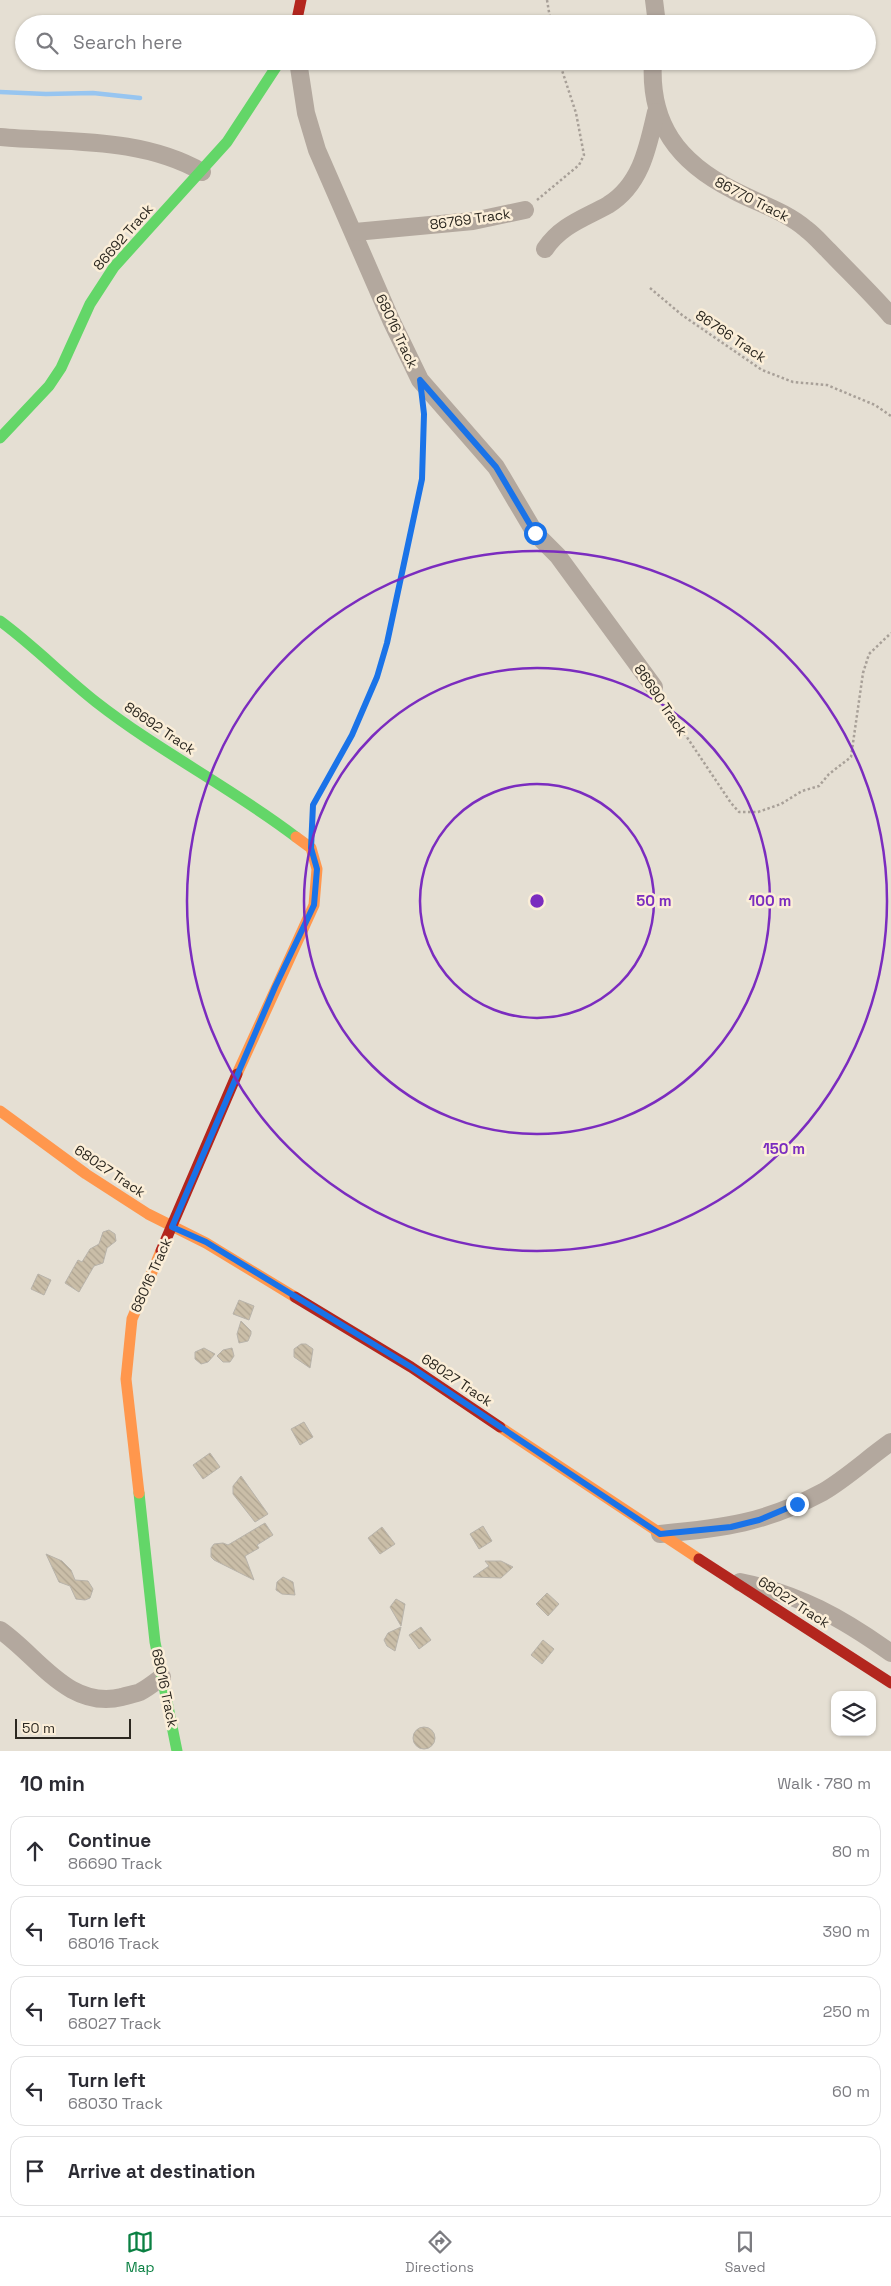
<!DOCTYPE html>
<html lang="en">
<head>
<meta charset="utf-8">
<style>
  body { margin:0; font-family:"Space Grotesk",sans-serif; background:#f7f7f7; color:#2b2b33 }
  .controls { position:absolute; right:15px; bottom:15px; display:grid; overflow:hidden; border-radius:10px; box-shadow:0 1px 4px #0004 }
  .controls button { width:45px; height:45px; display:grid; place-items:center; padding:0; border:0; border-bottom:1px solid #e1e1e2; background:#fff; color:#2b2b33; font:25px sans-serif }
  .scale { position:absolute; left:15px; bottom:12px; width:116px; box-sizing:border-box; padding-left:5px; border:2px solid #2c2820; border-top:0; font-size:14px; line-height:18px; white-space:nowrap; color:#2c2820; -webkit-text-stroke:4px #fbeed8; paint-order:stroke }
  .stop { position:absolute; width:15px; height:15px; margin:-11px; border:4px solid #1a73e8; border-radius:50%; background:#fff }
  .stop.end { background:#1a73e8; border-color:#fff; box-shadow:0 1px 5px #0008 }
  .list { margin:0; padding:0; list-style:none }
  h2 { display:flex; justify-content:space-between; align-items:center; height:65px; margin:0; padding:0 20px; font-size:21px }
  h2 small { font-size:16px; font-weight:400; color:#7c7c81 }
  .list li { display:grid; grid-template-columns:32px 1fr auto; gap:15px; align-items:center; box-sizing:border-box; height:70px; margin:0 10px 10px; padding:0 10px; border:1px solid #e1e1e2; border-radius:15px }
  .list b { display:block; font-size:19px; white-space:nowrap }
  .list p { margin:0; font-size:16px; white-space:nowrap; color:#7c7c81 }
  .list em { font-size:16px; font-style:normal; color:#7c7c81 }
  .icon { flex:none; width:28px; height:28px; fill:none; stroke:currentColor; stroke-width:2; stroke-linecap:round; stroke-linejoin:round }
  .map { position:relative; flex:none; width:891px; height:1751px; overflow:hidden }
  .search { position:absolute; background:#fff; box-shadow:0 1px 4px #0004; left:15px; right:15px; top:15px; height:55px; display:flex; align-items:center; gap:12px; box-sizing:border-box; padding:0 18px; border-radius:28px; color:#7c7c81; font-size:19px }
  .sheet { height:465px; background:#fff }
  nav { display:flex; justify-content:space-around; align-items:center; box-sizing:border-box; height:70px; border-top:1px solid #e1e1e2; background:#fff; font-size:14px; color:#7c7c81 }
  nav a { display:grid; justify-items:center; gap:2px }
  nav .on { color:#0b8043 }
  .map>svg:first-child { display:block }
  .lines { fill:none; stroke-linecap:round; stroke-linejoin:round }
  .stream { stroke:#97c5f0; stroke-width:4.5 }
  .building { fill:url(#building-back-hatch); stroke:#b8b3aa }
  .path { stroke:#a8a098; stroke-width:2.5; stroke-dasharray:2.5 2.5; stroke-linecap:butt }
  .street { stroke:#b3a89e; stroke-width:18 }
  .fast { stroke:#63d668; stroke-width:11 }
  .slow { stroke:#ff974d; stroke-width:11 }
  .jam { stroke:#b3261e; stroke-width:11 }
  .route { stroke:#1a73e8; stroke-width:6 }
  .ring { fill:none; stroke:#7b2cbf; stroke-width:2.5 }
  .labels { text-anchor:middle; stroke-width:5; stroke-linejoin:round; paint-order:stroke }
  .street-label { font-size:14px; fill:#2c2820; stroke:#fbeed8 }
  .centre { fill:#7b2cbf; stroke:#fbeed8; stroke-width:2.5 }
  .ring-label { font-size:15px; text-anchor:middle; font-weight:bold; fill:#7b2cbf; stroke:#fbeed8; stroke-width:5; stroke-linejoin:round; paint-order:stroke }
</style>
</head>
<body>
<div class="map">
<svg width="891" height="1751" viewBox="0 0 891 1751">
  <defs>
    <pattern id="building-back-hatch" width="6" height="6" patternUnits="userSpaceOnUse" patternTransform="scale(1.25)"><rect width="6" height="6" fill="#cabea8"/><path d="M-1 5l2 2M0 0l6 6M5-1l2 2" fill="none" stroke="#aea390"/></pattern>
  </defs>
  <rect width="100%" height="100%" fill="#e5dfd3"/>
  <g class="lines">
    <!-- stream -->
    <path class="stream" d="M0 92 46 94 93 93 140 98"/>
  </g>
  <!-- building -->
  <g class="building">
    <path d="M109 1230 115 1234 116 1241 107 1248 103 1263 94 1266 79 1292 65 1283 78 1260 82 1262 90 1249 99 1244 103 1232Z"/>
    <path d="M38 1274 51 1280 44 1295 31 1289Z"/>
    <path d="M239 1300 254 1306 249 1320 233 1314Z"/>
    <path d="M241 1321 251 1331V1334L248 1341 239 1343 237 1334Z"/>
    <path d="M301 1344H306L313 1349 310 1368 294 1357V1349Z"/>
    <path d="M204 1348 215 1354 208 1362 201 1364 195 1359V1352Z"/>
    <path d="M232 1348 234 1356 230 1362H223L217 1356 223 1350Z"/>
    <path d="M304 1422 313 1437 300 1445 291 1429Z"/>
    <path d="M210 1453 220 1467 203 1479 193 1465Z"/>
    <path d="M241 1476 268 1514 255 1522 233 1494V1486Z"/>
    <path d="M265 1523 273 1535 257 1545 259 1548 245 1556 254 1580 214 1560 211 1557V1548L214 1544 223 1543 228 1545Z"/>
    <path d="M483 1526 492 1541 479 1549 470 1534Z"/>
    <path d="M382 1527 395 1544 380 1554 368 1538Z"/>
    <path d="M46 1554 62 1561 71 1570 75 1580 88 1581 93 1589 90 1598 85 1600 76 1599 70 1586 59 1582Z"/>
    <path d="M485 1561H501L513 1567 501 1578 473 1577 489 1566Z"/>
    <path d="M283 1577 293 1582 295 1595 282 1594 276 1590 277 1582Z"/>
    <path d="M547 1593 559 1604 548 1616 536 1604Z"/>
    <path d="M396 1599 405 1604 401 1626 390 1607Z"/>
    <path d="M401 1627 395 1651 387 1646 384 1640 388 1633Z"/>
    <path d="M421 1627 431 1640 419 1649 409 1635Z"/>
    <path d="M543 1640 554 1649 542 1664 531 1655Z"/>
    <circle cx="424" cy="1738" r="11"/>
  </g>
  <g class="lines">
    <!-- path -->
    <g class="path">
      <path d="M547 0 551 24"/>
      <path d="M537 200 579 165 584 155 576 113 559 61"/>
      <path d="M650 288 682 315 762 370 793 382 827 385 875 405 891 416"/>
      <path d="M662 700 731 803 739 812H758L781 804 802 791 819 786 829 774 851 757 863 673 869 654 891 633"/>
      <path d="M311 825 313 805 352 735 377 677 387 643 422 479 423 408"/>
    </g>
    <!-- street -->
    <g class="street">
      <path d="M654 0 657 24"/>
      <path d="M298 61 306 113 317 150 391 320 420 380 496 467 535 533 558 556 654 687"/>
      <path d="M653 61C649 124 678 162 733 190 757 203 785 211 806 229 814 235 821 243 828 250 849 272 871 293 891 316"/>
      <path d="M0 137C68 143 141 137 202 172"/>
      <path d="M355 232 473 221 525 210"/>
      <path d="M545 249C561 225 585 218 608 205 641 185 648 147 656 112"/>
      <path d="M660 1534C724 1528 765 1523 823 1492 847 1478 868 1458 891 1442"/>
      <path d="M740 1582C799 1594 842 1618 891 1653"/>
      <path d="M0 1630C38 1656 68 1710 122 1697 128 1695 135 1694 140 1692 148 1688 155 1682 162 1677"/>
    </g>
    <!-- fast -->
    <g class="fast">
      <path d="M0 438 49 386 61 368 90 304 114 267 227 142 280 61"/>
      <path d="M0 621C34 646 63 676 96 702 160 752 232 788 296 837"/>
      <path d="M139 1493 155 1642 177 1751"/>
    </g>
    <!-- slow -->
    <g class="slow">
      <path d="M237 1074 314 905 317 869 311 848 296 837"/>
      <path d="M0 1111 86 1174 148 1214 206 1243 295 1297"/>
      <path d="M500 1427 699 1559"/>
      <path d="M139 1493 126 1379 132 1319 161 1251"/>
    </g>
    <!-- jam -->
    <g class="jam">
      <path d="M296 24 301 0"/>
      <path d="M161 1251 237 1074"/>
      <path d="M295 1297 411 1367 500 1427"/>
      <path d="M699 1559 891 1683"/>
    </g>
  </g>
  <g class="lines">
    <!-- route -->
    <path class="route" d="M535 533 496 467 420 380 424 414 422 479 387 643 377 677 352 735 313 805 311 848 317 869 314 905 275 987 172 1227 206 1242 411 1367 660 1534 731 1527 759 1520 797 1504"/>
  </g>
  <!-- distance rings -->
  <g class="ring">
    <circle cx="537" cy="901" r="117"/>
    <circle cx="537" cy="901" r="233"/>
    <circle cx="537" cy="901" r="350"/>
  </g>
  <g class="labels">
    <!-- street labels -->
    <g class="street-label">
      <text transform="translate(752 199) rotate(27)" y="5">86770 Track</text>
      <text transform="translate(470 219) rotate(-8)" y="5">86769 Track</text>
      <text transform="translate(123 237) rotate(-49)" y="5">86692 Track</text>
      <text transform="translate(397 331) rotate(65)" y="5">68016 Track</text>
      <text transform="translate(731 336) rotate(34)" y="5">86766 Track</text>
      <text transform="translate(661 700) rotate(56)" y="5">86690 Track</text>
      <text transform="translate(160 728) rotate(34)" y="5">86692 Track</text>
      <text transform="translate(110 1171) rotate(34)" y="5">68027 Track</text>
      <text transform="translate(151 1275) rotate(-66)" y="5">68016 Track</text>
      <text transform="translate(457 1380) rotate(34)" y="5">68027 Track</text>
      <text transform="translate(794 1602) rotate(33)" y="5">68027 Track</text>
      <text transform="translate(165 1688) rotate(78)" y="5">68016 Track</text>
    </g>
  </g>
  <circle cx="537" cy="901" r="8" class="centre"/>
  <g class="ring-label">
    <text x="654" y="906">50 m</text>
    <text x="770" y="906">100 m</text>
    <text x="784" y="1154">150 m</text>
  </g>
</svg>
<div class="controls">
<button><svg class="icon" aria-label="layers" viewBox="0 0 24 24"><path d="M12 4l9 5-9 5-9-5zM3 14l9 5 9-5"/></svg></button>
</div>
<div class="scale">50 m</div>
<div class="stop" style="left:535px;top:533px"></div>
<div class="stop end" style="left:797px;top:1504px"></div>
<div class="search"><svg class="icon" aria-label="search" viewBox="0 0 24 24"><circle cx="10" cy="10" r="6"/><path d="M15 15l6 6"/></svg>Search here</div>
</div>
<section class="sheet">
<h2>10 min<small>Walk · 780 m</small></h2>
<ul class="list">
<li><svg class="icon" aria-label="ahead" viewBox="0 0 24 24"><path d="M12 20V5M6 11l6-6 6 6"/></svg><div><b>Continue</b><p>86690 Track</p></div><em>80 m</em></li>
<li><svg class="icon" aria-label="left" viewBox="0 0 24 24"><path d="M17 20v-9H6M10 6l-5 5 5 5"/></svg><div><b>Turn left</b><p>68016 Track</p></div><em>390 m</em></li>
<li><svg class="icon" aria-label="left" viewBox="0 0 24 24"><path d="M17 20v-9H6M10 6l-5 5 5 5"/></svg><div><b>Turn left</b><p>68027 Track</p></div><em>250 m</em></li>
<li><svg class="icon" aria-label="left" viewBox="0 0 24 24"><path d="M17 20v-9H6M10 6l-5 5 5 5"/></svg><div><b>Turn left</b><p>68030 Track</p></div><em>60 m</em></li>
<li><svg class="icon" aria-label="arrive" viewBox="0 0 24 24"><path d="M6 21V4h12l-3 4 3 4H6"/></svg><div><b>Arrive at destination</b></div></li>
</ul>
</section>
<nav>
<a class="on"><svg class="icon" aria-label="map" viewBox="0 0 24 24"><path d="M3 6l6-2 6 2 6-2v14l-6 2-6-2-6 2zM9 4v14M15 6v14"/></svg>Map</a>
<a><svg class="icon" aria-label="directions" viewBox="0 0 24 24"><path d="M12 3l9 9-9 9-9-9zM9 14v-3h6M13 9l2 2-2 2"/></svg>Directions</a>
<a><svg class="icon" aria-label="saved" viewBox="0 0 24 24"><path d="M7 4h10v16l-5-4-5 4z"/></svg>Saved</a>
</nav>
</body>
</html>
